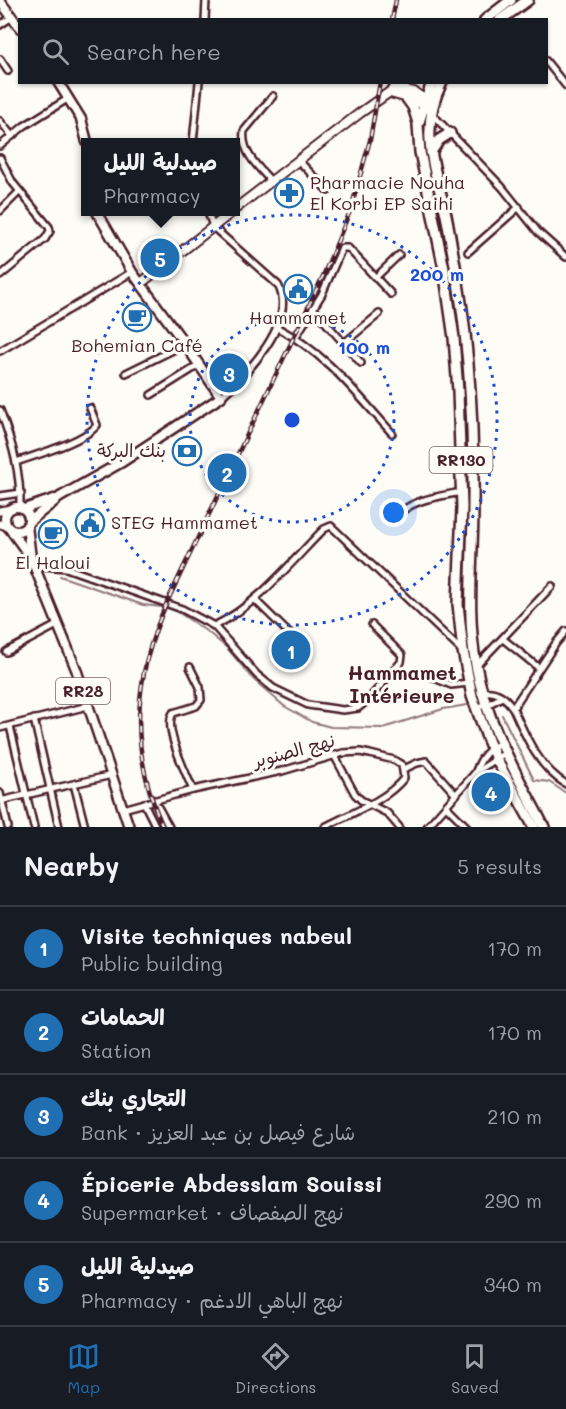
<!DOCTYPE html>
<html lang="en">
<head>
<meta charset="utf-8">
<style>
  body { margin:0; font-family:Mali,"Playpen Sans Arabic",sans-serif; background:#20242c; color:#f1f3f6 }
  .you { position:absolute; left:394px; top:513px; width:21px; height:21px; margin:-15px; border:4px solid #fff; border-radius:50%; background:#1a73e8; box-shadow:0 0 0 9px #1a73e833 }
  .badge { display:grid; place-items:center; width:39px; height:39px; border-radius:50%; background:#1f6fb2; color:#fff; font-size:20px; font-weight:700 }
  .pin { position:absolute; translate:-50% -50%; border:3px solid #fff; box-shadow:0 2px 6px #0006 }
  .popup { position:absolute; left:81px; top:138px; width:159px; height:78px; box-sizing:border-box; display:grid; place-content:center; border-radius:0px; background:#171b24; filter:drop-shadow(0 2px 4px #0005); font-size:20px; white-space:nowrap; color:#9ea1a6 }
  .popup b { font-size:22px; color:#f1f3f6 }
  .popup::after { content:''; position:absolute; left:50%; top:100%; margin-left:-12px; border:12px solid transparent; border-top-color:#171b24 }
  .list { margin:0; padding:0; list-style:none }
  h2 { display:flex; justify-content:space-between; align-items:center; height:78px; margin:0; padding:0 24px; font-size:26px }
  h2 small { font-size:20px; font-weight:400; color:#9ea1a6 }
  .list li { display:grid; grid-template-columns:39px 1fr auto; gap:18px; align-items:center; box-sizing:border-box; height:84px; padding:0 24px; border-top:2px solid #363941 }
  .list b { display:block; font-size:22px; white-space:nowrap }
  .list p { margin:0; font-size:20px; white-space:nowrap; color:#9ea1a6 }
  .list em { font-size:20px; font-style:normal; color:#9ea1a6 }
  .icon { flex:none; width:33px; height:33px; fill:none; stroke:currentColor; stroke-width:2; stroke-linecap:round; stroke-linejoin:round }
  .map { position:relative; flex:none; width:566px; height:827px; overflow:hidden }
  .search { position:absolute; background:#171b24; box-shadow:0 2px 4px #0004; left:18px; right:18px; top:18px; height:66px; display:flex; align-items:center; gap:15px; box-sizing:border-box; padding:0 21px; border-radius:0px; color:#9ea1a6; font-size:22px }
  .sheet { height:498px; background:#171b24 }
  nav { display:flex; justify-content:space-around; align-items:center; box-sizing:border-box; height:84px; border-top:2px solid #363941; background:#171b24; font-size:16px; color:#9ea1a6 }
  nav a { display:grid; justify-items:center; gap:3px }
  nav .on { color:#1f6fb2 }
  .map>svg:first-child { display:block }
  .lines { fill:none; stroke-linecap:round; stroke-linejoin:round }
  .stream { stroke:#91777b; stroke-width:2 }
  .minor-casing { stroke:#4a1f2b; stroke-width:10 }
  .tertiary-casing { stroke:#4a1f2b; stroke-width:11 }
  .secondary-casing { stroke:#4a1f2b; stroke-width:12 }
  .primary-casing { stroke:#4a1f2b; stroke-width:13 }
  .trunk-casing { stroke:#4a1f2b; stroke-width:14 }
  .minor { stroke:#fdfcf7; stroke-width:5 }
  .tertiary { stroke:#fdfcf7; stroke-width:7 }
  .secondary { stroke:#fdfcf7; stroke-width:8 }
  .primary { stroke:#fdfcf7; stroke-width:8 }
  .trunk { stroke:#fdfcf7; stroke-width:9 }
  .rail-casing { stroke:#4a1f2b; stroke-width:4.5 }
  .rail { stroke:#fdfcf7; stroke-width:2; stroke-dasharray:7; stroke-linecap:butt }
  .ring { fill:none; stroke:#1d4ed8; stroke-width:3; stroke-dasharray:3 6 }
  .labels { text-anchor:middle; stroke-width:6; stroke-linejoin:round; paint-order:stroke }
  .shield { fill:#fdfcf7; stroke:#806168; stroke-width:1.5 }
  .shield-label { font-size:16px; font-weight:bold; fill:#4a1f2b }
  .poi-label { font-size:18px; fill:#4a1f2b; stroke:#fdfcf7 }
  .street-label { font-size:18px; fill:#4a1f2b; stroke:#fdfcf7 }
  .neighbourhood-label { font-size:20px; font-weight:bold; fill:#4a1f2b; stroke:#fdfcf7 }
  .centre { fill:#1d4ed8; stroke:#fdfcf7; stroke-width:3 }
  .ring-label { font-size:18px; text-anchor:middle; font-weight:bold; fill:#1d4ed8; stroke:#fdfcf7; stroke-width:6; stroke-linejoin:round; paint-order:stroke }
</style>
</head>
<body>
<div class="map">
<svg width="566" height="827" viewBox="0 0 566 827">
  <rect width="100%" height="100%" fill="#fdfcf7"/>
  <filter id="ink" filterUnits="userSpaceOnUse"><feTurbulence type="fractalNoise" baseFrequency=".0167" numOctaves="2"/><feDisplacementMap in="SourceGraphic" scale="12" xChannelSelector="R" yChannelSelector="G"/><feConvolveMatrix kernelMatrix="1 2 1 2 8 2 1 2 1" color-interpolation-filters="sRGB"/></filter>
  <g filter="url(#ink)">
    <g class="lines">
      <!-- stream -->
      <g class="stream">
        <path d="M60 576 143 605 172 608 209 633 227 648 254 680 284 706 312 722 331 727 383 728 443 709 467 705"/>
        <path d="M502 715 534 780 549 782 566 793"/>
      </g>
      <!-- minor casing -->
      <g class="minor-casing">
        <g id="minor">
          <path d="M205 20 206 0"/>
          <path d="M0 25 12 17"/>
          <path d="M0 59 8 71"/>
          <path d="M546 61 566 86"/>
          <path d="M432 114 502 187 538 232 566 257"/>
          <path d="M0 121 12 136"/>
          <path d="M193 142 199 82"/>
          <path d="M0 146 24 126 69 98"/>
          <path d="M0 158 13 183 49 227 50 231 45 239 0 276"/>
          <path d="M298 160 328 191"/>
          <path d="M271 181C258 167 241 152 244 131L273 96"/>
          <path d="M0 211 19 192"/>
          <path d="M208 212 213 227 278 285C298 321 246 375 221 397"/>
          <path d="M468 252 519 207"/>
          <path d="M376 277 399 255"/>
          <path d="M313 308 361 363"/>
          <path d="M276 327C326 353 355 392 392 433"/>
          <path d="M295 338 322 294 342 248H348L391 294"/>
          <path d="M343 344 379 314"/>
          <path d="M0 351 132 272"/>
          <path d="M126 373 185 344"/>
          <path d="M151 395 199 365"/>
          <path d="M0 410C12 442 21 473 20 507"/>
          <path d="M16 462C36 455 85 441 97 425L90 408"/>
          <path d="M0 496 21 493"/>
          <path d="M392 521C409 499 436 497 462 492"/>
          <path d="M33 565 66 568 182 609 214 626 257 675 273 688 308 705 343 710 358 708 368 700 401 662 402 655 372 625"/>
          <path d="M255 600 303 647"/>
          <path d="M214 626C258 605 290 563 324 529L331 526 461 650"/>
          <path d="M503 639 539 668"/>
          <path d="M6 652 57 625"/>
          <path d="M477 665 552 586"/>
          <path d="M190 667 200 687 201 700 196 706 173 713C163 728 186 773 193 790"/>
          <path d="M425 674 451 685 469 683"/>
          <path d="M480 693C494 689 505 696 513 708L556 643 566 631"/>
          <path d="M476 707 487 705 502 697"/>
          <path d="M513 708C526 737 538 767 566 784"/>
          <path d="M34 719 59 827"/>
          <path d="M10 726 34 827"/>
          <path d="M0 728 88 706"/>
          <path d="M334 755 355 794 361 800 387 813 399 827"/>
          <path d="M404 769 417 763 426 761 456 795"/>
          <path d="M476 771C481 757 488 749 501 743"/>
          <path d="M74 784 85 827"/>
          <path d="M0 793 8 827"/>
          <path d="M154 800 169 827"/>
          <path d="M0 801 112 775"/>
          <path d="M144 803 156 827"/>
          <path d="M446 806 467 827"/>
          <path d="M123 809 193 790 282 771 343 753 360 752 370 754 394 760 402 765 404 778C386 801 351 813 325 827"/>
          <path d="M427 827 475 773 505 753"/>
        </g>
      </g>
      <!-- tertiary casing -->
      <g class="tertiary-casing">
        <g id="tertiary">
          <path d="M0 511 11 509"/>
          <path d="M0 524 7 526"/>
        </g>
      </g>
      <!-- secondary casing -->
      <g class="secondary-casing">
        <g id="secondary">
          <path d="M390 93 415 100 428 109"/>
          <path d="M235 209 360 113 391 91 401 89 414 92 429 102"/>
          <path d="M141 283 232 212"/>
        </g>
      </g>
      <!-- primary casing -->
      <g class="primary-casing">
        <g id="primary">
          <path d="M0 1 20 28"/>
          <path d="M58 82 81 119 87 142"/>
          <circle cx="17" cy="519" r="12"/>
          <path d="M24 509 54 499"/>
          <path d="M30 521 60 497 122 462 221 397 185 344 132 272 97 212"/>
          <path d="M27 526 31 558"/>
          <path d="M10 529 31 558 76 669 129 827"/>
        </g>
      </g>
      <!-- trunk casing -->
      <g class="trunk-casing">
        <g id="trunk">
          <path d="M485 20 511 0"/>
          <path d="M500 20 528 0"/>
          <path d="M432 82 418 125 420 152 444 269 454 338 458 391 462 507 458 604 463 651 472 696 488 740 496 759 534 827"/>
          <path d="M442 82C420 126 432 162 444 206 448 222 450 238 453 254 469 337 474 423 473 507 473 560 466 613 476 665 486 723 517 775 544 827"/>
          <path d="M394 89 398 82"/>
          <path d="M405 96 413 107 418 123"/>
          <path d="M431 152 439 140 450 133"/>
        </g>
      </g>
      <!-- minor -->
      <use href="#minor" class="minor"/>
      <!-- tertiary -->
      <use href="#tertiary" class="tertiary"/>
      <!-- secondary -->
      <use href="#secondary" class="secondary"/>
      <!-- primary -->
      <use href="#primary" class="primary"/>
      <!-- trunk -->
      <use href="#trunk" class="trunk"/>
      <!-- rail casing -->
      <g class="rail-casing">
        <g id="rail">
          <path d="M392 20 396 0"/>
          <path d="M163 827C128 749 133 677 168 600L323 276 351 209 370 140 380 82"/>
        </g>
      </g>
      <!-- rail -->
      <use href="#rail" class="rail"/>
    </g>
  </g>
  <!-- distance rings -->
  <g class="ring">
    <circle cx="292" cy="420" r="102"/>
    <circle cx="292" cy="420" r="205"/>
  </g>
  <!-- icons -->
  <defs>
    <g id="pharmacy-ring" transform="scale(1.5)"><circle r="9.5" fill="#fdfcf7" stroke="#1f6fb2" stroke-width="1.5"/><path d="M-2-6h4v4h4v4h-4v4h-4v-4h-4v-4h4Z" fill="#1f6fb2"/></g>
    <g id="civic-ring" transform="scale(1.5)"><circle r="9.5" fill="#fdfcf7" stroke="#1f6fb2" stroke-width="1.5"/><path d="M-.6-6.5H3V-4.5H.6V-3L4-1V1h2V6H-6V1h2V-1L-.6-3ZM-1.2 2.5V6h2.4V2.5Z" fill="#1f6fb2"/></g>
    <g id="cafe-ring" transform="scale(1.5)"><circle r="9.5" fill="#fdfcf7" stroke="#1f6fb2" stroke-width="1.5"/><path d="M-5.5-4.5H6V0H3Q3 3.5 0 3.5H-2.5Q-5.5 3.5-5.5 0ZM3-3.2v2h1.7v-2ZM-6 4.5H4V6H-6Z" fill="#1f6fb2"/></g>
    <g id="bank-ring" transform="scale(1.5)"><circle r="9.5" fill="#fdfcf7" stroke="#1f6fb2" stroke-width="1.5"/><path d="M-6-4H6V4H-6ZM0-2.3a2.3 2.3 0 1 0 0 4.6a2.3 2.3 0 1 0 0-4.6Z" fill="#1f6fb2"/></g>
  </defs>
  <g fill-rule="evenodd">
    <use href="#pharmacy-ring" x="289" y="193"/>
    <use href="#civic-ring" x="298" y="289"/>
    <use href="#cafe-ring" x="137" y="317"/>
    <use href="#bank-ring" x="187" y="451"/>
    <use href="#civic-ring" x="90" y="523"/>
    <use href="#cafe-ring" x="53" y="534"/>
  </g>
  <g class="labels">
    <!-- shield labels -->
    <g class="shield">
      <rect x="429.5" y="447" width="63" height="26" rx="4.5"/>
      <rect x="56" y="678" width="54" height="26" rx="4.5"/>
    </g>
    <g class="shield-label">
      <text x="461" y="466">RR130</text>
      <text x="83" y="697">RR28</text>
    </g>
    <!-- poi labels -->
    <g class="poi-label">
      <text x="310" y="189" text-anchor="start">Pharmacie Nouha<tspan x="310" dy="21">El Korbi EP Saihi</tspan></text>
      <text x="298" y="324">Hammamet</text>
      <text x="137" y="352">Bohemian Café</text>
      <text x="166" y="457" text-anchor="end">بنك البركة</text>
      <text x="111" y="529" text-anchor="start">STEG Hammamet</text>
      <text x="53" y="569">El Haloui</text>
    </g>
    <!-- street labels -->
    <g class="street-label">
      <text transform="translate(294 751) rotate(-15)" y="6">نهج الصنوبر</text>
    </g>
    <!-- neighbourhood labels -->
    <g class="neighbourhood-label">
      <text x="402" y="680">Hammamet<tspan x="402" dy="23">Intérieure</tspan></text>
    </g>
  </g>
  <circle cx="292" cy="420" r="9" class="centre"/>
  <g class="ring-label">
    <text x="437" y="281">200 m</text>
    <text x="364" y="354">100 m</text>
  </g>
</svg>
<div class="you"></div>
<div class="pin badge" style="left:291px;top:650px">1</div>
<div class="pin badge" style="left:227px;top:473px">2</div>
<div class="pin badge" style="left:229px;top:373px">3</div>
<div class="pin badge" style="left:491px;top:792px">4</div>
<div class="pin badge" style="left:160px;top:258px">5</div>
<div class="popup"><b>صيدلية الليل</b>Pharmacy</div>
<div class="search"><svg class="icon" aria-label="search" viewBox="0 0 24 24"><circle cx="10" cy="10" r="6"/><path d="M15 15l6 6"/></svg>Search here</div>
</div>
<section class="sheet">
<h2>Nearby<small>5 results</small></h2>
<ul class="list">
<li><span class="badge">1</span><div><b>Visite techniques nabeul</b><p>Public building</p></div><em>170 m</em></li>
<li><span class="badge">2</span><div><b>الحمامات</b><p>Station</p></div><em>170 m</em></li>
<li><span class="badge">3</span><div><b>التجاري بنك</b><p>Bank · شارع فيصل بن عبد العزيز</p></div><em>210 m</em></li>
<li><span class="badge">4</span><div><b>Épicerie Abdesslam Souissi</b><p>Supermarket · نهج الصفصاف</p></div><em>290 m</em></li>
<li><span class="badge">5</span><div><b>صيدلية الليل</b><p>Pharmacy · نهج الباهي الادغم</p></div><em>340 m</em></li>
</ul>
</section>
<nav>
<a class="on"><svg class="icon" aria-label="map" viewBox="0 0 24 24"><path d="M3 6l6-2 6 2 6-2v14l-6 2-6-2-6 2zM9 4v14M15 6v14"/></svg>Map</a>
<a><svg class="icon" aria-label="directions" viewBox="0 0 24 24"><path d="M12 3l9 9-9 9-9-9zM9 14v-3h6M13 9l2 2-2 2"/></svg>Directions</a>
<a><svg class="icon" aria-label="saved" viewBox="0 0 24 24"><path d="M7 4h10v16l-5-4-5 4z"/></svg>Saved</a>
</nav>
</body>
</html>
